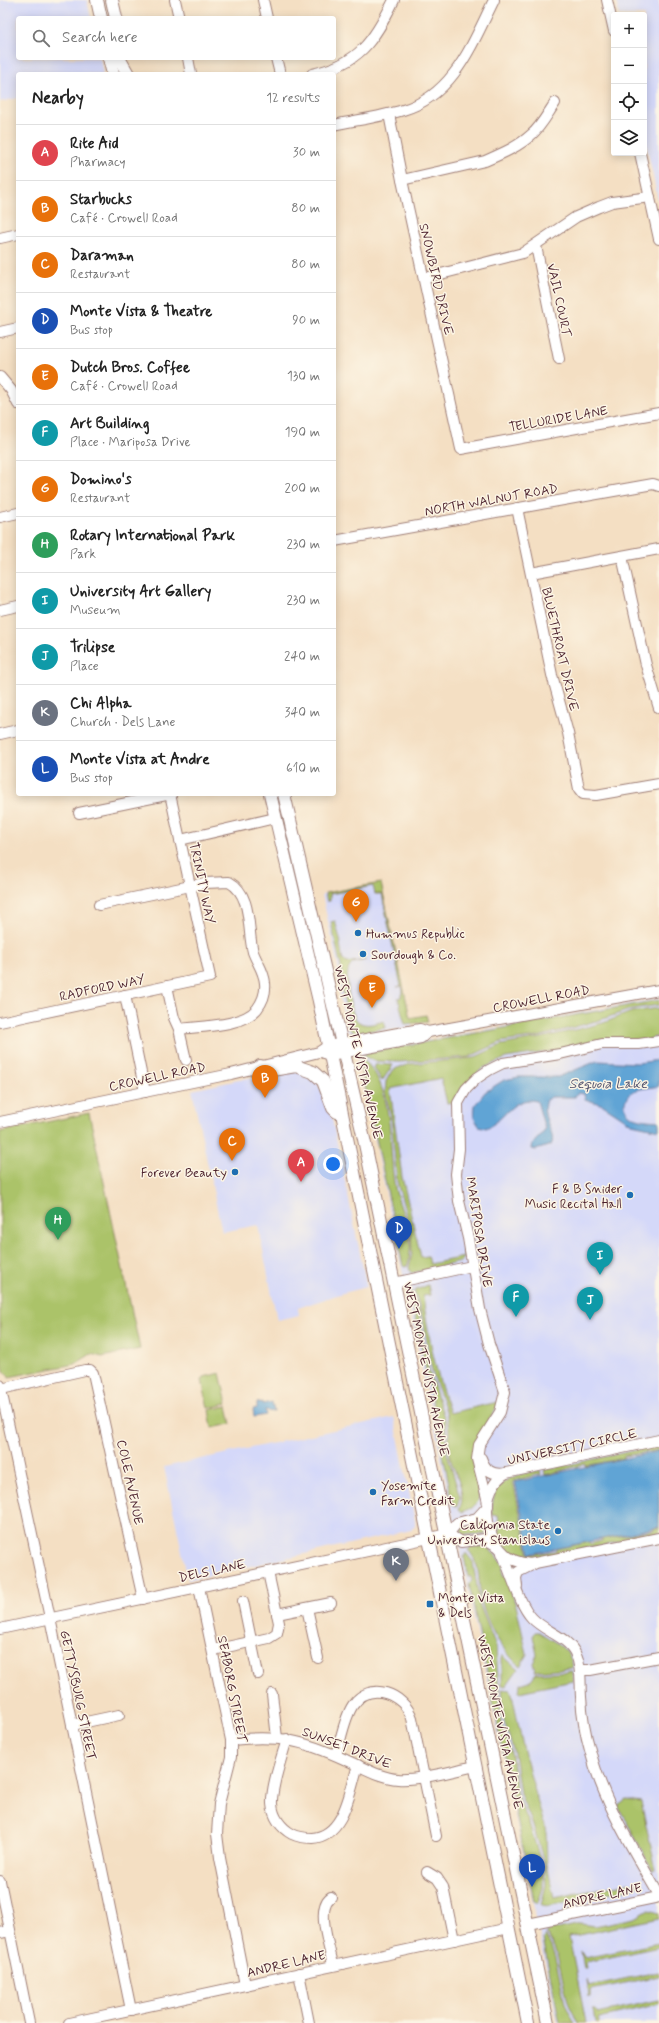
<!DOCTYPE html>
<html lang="en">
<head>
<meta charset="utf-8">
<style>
  body { margin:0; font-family:Mynerve,sans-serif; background:#f2f2f2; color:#222 }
  .controls { position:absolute; right:12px; top:12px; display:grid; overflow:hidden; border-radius:4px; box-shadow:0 2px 10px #0003 }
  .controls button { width:36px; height:36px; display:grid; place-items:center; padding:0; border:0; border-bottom:1px solid #e0e0e0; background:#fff; color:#222; font:20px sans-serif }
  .you { position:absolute; left:333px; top:1164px; width:14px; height:14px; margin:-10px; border:3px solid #fff; border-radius:50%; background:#1a73e8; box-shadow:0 0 0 6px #1a73e833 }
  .badge { display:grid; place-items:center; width:26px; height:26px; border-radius:50%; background:#7c3aed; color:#fff; font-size:13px; font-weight:700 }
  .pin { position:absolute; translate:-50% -33px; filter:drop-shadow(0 1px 2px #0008) }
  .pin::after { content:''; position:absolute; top:21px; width:14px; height:12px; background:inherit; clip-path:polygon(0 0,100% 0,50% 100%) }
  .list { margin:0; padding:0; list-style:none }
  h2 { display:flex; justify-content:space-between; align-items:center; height:52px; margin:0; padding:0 16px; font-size:17px }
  h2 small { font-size:13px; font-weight:400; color:#767676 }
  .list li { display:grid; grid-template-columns:26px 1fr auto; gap:12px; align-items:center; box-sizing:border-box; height:56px; padding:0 16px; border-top:1px solid #e0e0e0 }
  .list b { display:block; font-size:15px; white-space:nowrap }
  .list p { margin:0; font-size:13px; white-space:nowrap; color:#767676 }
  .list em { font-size:13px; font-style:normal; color:#767676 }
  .icon { flex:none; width:22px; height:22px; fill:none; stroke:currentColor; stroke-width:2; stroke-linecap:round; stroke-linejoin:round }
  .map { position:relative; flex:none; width:659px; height:2023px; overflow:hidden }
  .search { position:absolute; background:#fff; box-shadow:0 2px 10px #0003; left:16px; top:16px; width:320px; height:44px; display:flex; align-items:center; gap:10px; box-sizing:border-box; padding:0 14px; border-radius:4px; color:#767676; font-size:15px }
  .panel { position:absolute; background:#fff; box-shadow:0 2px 10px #0003; left:16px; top:72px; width:320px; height:724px; border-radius:4px }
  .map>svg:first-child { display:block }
  .built { fill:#d4d8f9 }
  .green { fill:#abc369; stroke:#7a714a }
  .water { fill:#61a4d5; stroke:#566280 }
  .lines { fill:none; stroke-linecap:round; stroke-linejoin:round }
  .minor-casing { stroke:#9f7f77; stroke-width:12 }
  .major-casing { stroke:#9f7f77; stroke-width:14 }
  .minor { stroke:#fff; stroke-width:10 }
  .major { stroke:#fff; stroke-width:12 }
  .poi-dot { fill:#1f6fb2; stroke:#fcf5e5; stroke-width:1.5 }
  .labels { text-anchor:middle; stroke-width:3; stroke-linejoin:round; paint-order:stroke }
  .street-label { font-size:13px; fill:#4a1f2b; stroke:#fcf5e5 }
  .poi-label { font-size:13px; fill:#4a1f2b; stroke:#fcf5e5; text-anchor:start }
  .water-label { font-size:14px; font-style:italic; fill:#53546f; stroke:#fcf5e5 }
</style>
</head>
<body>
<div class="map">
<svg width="659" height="2023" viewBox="0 0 659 2023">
  <rect width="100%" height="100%" fill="#fcf5e5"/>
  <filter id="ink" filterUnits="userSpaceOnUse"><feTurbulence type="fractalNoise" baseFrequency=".025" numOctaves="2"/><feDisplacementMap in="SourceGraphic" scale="8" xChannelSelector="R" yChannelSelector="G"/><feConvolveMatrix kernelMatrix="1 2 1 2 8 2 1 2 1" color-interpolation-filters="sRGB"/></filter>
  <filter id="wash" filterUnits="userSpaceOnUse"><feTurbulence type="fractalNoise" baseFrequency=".012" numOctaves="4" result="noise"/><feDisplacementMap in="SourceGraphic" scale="16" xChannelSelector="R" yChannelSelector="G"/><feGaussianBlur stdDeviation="0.9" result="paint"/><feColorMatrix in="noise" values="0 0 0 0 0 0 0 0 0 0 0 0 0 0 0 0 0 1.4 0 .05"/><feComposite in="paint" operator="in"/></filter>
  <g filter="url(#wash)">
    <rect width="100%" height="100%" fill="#f4dfc3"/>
    <!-- built -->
    <g class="built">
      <path d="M0 0H87L91 18H18V58H100L103 74H18V98L0 102Z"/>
      <path d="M616 0H659V204L644 134V15H619Z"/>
      <path d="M381 883 412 1027 353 1036 347 1031 340 998 338 967 322 894Z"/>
      <path d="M659 998V2023H558L358 1058 362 1052Z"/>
      <path d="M286 1070 300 1071 317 1082 330 1109 367 1287 343 1293 298 1308 299 1315 277 1320 258 1225 222 1232 192 1090Z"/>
      <path d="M394 1417 415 1521V1525L411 1530 188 1580 164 1467Z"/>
    </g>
    <!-- green -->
    <g class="green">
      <path d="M381 883 410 1018 426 1015 428 1022 405 1024 398 998 401 997V994L403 993 402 986 397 987 401 986 382 894H375L373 886 330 894V901H327L325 893Z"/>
      <path d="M335 921 341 943 340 944 343 961 345 960 346 963 366 960 353 963C351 965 349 967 348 971 346 981 350 1017 359 1022 366 1027 377 1023 384 1021L386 1028 357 1033 350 1030 343 995 341 967 331 922Z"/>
      <path d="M659 1000V1005L632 1009 600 1020 538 1037 501 1042 469 1057 400 1062 375 1061 363 1056 366 1053Z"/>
      <path d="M659 1008V1036L646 1040H597L553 1051 506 1058 483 1068 464 1085 454 1102 447 1103 441 1078 390 1089 402 1177 421 1257 428 1256 430 1264 464 1257 463 1251H465L466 1255 461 1262 411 1273 409 1268 412 1253 411 1232 397 1182 391 1116 385 1092 386 1081 391 1072 397 1068 410 1064 473 1058 501 1045 541 1038 603 1023 631 1012Z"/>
      <path d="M362 1059C394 1082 389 1146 394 1181 398 1212 418 1232 407 1267L403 1266 360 1062Z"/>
      <path d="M376 1064 393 1065 382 1081 374 1068Z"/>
      <path d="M89 1113 140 1349 102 1357 91 1354 75 1364 9 1377 4 1371 0 1351V1132Z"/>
      <path d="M428 1285 430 1295 423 1296C428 1336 436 1374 450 1413L498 1402 499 1404 475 1444 473 1461 479 1495 478 1502 472 1508 462 1512 459 1509C468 1493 454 1473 450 1457 448 1446 450 1435 448 1423 446 1405 437 1388 432 1371 426 1344 425 1316 414 1291Z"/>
      <path d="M410 1292H412L419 1311 421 1329 429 1371 445 1420 447 1453 460 1497 457 1507 453 1504Z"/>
      <path d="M220 1373 227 1404 208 1408 202 1380 204 1377Z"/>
      <path d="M227 1406 231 1424 212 1428 209 1410Z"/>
      <path d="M659 1445V1450L624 1456V1458L585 1466V1464L545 1475 544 1470Z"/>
      <path d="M540 1470 541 1474 513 1481 529 1555 556 1551V1549L589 1542V1544L602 1541V1539L654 1530V1528L659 1527V1533L531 1560 511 1554 496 1532 500 1529 498 1516 492 1515C491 1479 511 1476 540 1470Z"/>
      <path d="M484 1521 486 1534 462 1535 461 1529 475 1526Z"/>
      <path d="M483 1547C491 1550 503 1559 503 1568 503 1570 502 1572 503 1575L506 1576 517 1609 527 1654 520 1666C501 1650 487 1625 481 1600 478 1582 481 1564 468 1550L470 1548Z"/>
      <path d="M466 1553 473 1562 480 1606 496 1646 501 1723 512 1755 517 1795 529 1823 543 1869V1888L538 1903 534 1901 469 1584 472 1581 471 1576 468 1577 464 1557Z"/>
      <path d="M535 1632H539C554 1642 571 1648 573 1668L535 1671 533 1663 537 1655 533 1635Z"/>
      <path d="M502 1655 518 1669 506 1686 502 1685Z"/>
      <path d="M573 1671V1681L519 1692 520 1684 530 1681 536 1673Z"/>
      <path d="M502 1689 511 1690 524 1751 546 1832 547 1864 554 1898 628 1883 629 1885 639 1883 636 1887 548 1906 541 1905 546 1885 545 1865 533 1825 520 1794 514 1753 504 1721Z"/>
      <path d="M626 1800 641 1802 656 1870 653 1871 618 1806Z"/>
      <path d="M649 1910 659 1913V1918L569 1937 586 2023H579C574 2013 568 2005 566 1994 560 1973 560 1952 546 1934L548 1931 581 1924 595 1926 635 1918Z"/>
      <path d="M545 1936C557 1953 558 1974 563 1994 565 2005 570 2013 575 2023H560L543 1939Z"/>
      <path d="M659 1943V1947L586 1962 587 1969H584L581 1951 585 1958Z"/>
      <path d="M659 1972V1976L591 1990V1997H589L587 1979 589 1986Z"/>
      <path d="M659 2000V2004L599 2018 598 2023 595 2022 593 2009H596L598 2013Z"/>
    </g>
    <!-- water -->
    <g class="water">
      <path d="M659 1060V1086C650 1088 639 1088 632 1092 628 1095 626 1098 625 1102 623 1120 647 1120 659 1121V1130L632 1124 603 1105 585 1099 584 1094 578 1093 575 1097H551L546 1100C539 1118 558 1134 551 1145L536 1150 532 1149C532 1140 542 1137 545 1129L537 1101C512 1095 505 1121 486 1128L479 1126 474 1118 475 1105 485 1092 504 1080 519 1077H558L597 1061 638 1063Z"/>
      <path d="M262 1402V1404L272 1402 274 1412 265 1411 266 1415 254 1417 253 1409 257 1408V1403Z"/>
      <path d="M659 1451V1527L530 1554 515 1482Z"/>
    </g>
  </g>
  <g filter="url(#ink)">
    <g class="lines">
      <!-- minor casing -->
      <g class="minor-casing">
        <g id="minor">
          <path d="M175 0 179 18"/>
          <path d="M263 0 267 18"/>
          <path d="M607 0 614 31"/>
          <path d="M188 58 191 74"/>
          <path d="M276 58 280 74"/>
          <path d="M312 74C359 64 374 41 394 0"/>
          <path d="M389 114 402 180 461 449 659 413"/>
          <path d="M334 125C357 120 381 117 403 110 454 95 472 44 494 0"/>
          <path d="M640 153 659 239"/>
          <path d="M402 180 485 161C501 154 518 147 531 135 541 127 548 113 555 103"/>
          <path d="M0 238 18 234"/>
          <path d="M536 246 559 359"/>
          <path d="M425 278 523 253 576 217 599 207 612 202 650 197"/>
          <path d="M0 332 18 328"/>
          <path d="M0 377 11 390 18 404"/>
          <path d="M517 508 552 675 568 733 579 789 583 794 596 795 659 784"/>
          <path d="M0 517 18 513"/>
          <path d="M334 541 653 484 659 486"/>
          <path d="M622 556 646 665 659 708"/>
          <path d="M531 573 659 549"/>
          <path d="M0 610 18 606"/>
          <path d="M0 734 18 730"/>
          <path d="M79 813 171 794"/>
          <path d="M180 840 275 818"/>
          <path d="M99 905 205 883 229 882C253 895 247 930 253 952 257 963 264 971 265 983 266 992 263 1001 257 1009 242 1027 201 1026 179 1029L174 1018 167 986"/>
          <path d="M125 995 145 1092"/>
          <path d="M0 1022 210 977 170 794"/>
          <path d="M179 1029 186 1060"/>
          <path d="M323 1053 330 1055 421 1038 428 1032 659 990"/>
          <path d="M0 1122 231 1074 319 1052 328 1046 420 1029 428 1032"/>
          <path d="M394 1283 472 1266"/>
          <path d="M0 1385 50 1618 131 2010"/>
          <path d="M1 1389 85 1370H90L93 1373 143 1599"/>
          <path d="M659 1440 506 1473C479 1489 483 1534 504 1553 510 1560 521 1563 530 1564L659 1538"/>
          <path d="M481 1458C485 1470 492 1476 506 1473"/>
          <path d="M488 1502 477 1459 479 1445 500 1412 505 1392 489 1344 480 1309 468 1238 459 1201 456 1174 459 1149 458 1103 466 1089 477 1078 489 1070 503 1063 560 1054 602 1044H639L659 1041"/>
          <path d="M448 1534 461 1542 485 1539 497 1546"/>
          <path d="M448 1534 457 1523 477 1518 488 1506"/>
          <path d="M502 1553C511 1572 519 1604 532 1618 545 1632 569 1637 576 1655 582 1668 580 1683 581 1697 582 1715 585 1733 590 1750 603 1802 633 1849 659 1895"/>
          <path d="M517 1586 516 1578 518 1572 534 1564"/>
          <path d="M199 1587 231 1740V1757L219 1804 217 1834 220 1858 245 1985"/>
          <path d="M243 1601 258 1674"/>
          <path d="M307 1608 318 1658"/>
          <path d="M277 1614 331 1603"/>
          <path d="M0 1629 448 1534"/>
          <path d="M213 1650 269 1638 277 1633 279 1623 268 1572"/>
          <path d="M580 1670H590L659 1657"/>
          <path d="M272 1694 277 1738"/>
          <path d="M72 1725 119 1715"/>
          <path d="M287 1739C282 1757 271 1786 272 1804 273 1817 281 1828 292 1834 298 1837 305 1838 312 1838 345 1836 350 1790 358 1765"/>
          <path d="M231 1740C280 1735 302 1740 346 1760 363 1767 380 1778 398 1779 418 1781 455 1770 476 1766"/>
          <path d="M336 1755C341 1740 344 1718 353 1705 370 1680 404 1694 412 1718L436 1836"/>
          <path d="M427 1872 437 1878 443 1887 454 1940"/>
          <path d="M0 1881 29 2023"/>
          <path d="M331 1897C315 1908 330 1948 333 1965"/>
          <path d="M528 1924 659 1897"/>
          <path d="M0 1933 10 1931"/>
          <path d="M299 1973 309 2023"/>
          <path d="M69 2023 509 1928"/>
        </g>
      </g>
      <!-- major casing -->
      <g class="major-casing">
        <g id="major">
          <path d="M97 0 101 18"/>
          <path d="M112 0 116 18"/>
          <path d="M109 58 113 74"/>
          <path d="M119 58 128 74"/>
          <path d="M270 794 319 1001 528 2023"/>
          <path d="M284 794 364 1139 548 2023"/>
          <path d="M260 1066 272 1070 296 1066 313 1072 323 1081 333 1108 337 1112"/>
        </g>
      </g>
      <!-- minor -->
      <use href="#minor" class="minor"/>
      <!-- major -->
      <use href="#major" class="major"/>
    </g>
  </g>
  <!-- markers -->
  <g class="poi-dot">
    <circle cx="358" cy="933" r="4"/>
    <circle cx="363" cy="954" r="4"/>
    <circle cx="235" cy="1172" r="4"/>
    <circle cx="630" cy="1195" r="4"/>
    <circle cx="373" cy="1492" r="4"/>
    <circle cx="558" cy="1531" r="4"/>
    <rect x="426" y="1600" width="8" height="8" rx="2"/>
  </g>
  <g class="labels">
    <!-- street labels -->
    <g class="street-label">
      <text transform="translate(437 279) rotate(77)" y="5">SNOWBIRD DRIVE</text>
      <text transform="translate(560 300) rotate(78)" y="5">VAIL COURT</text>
      <text transform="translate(558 418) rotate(-10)" y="5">TELLURIDE LANE</text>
      <text transform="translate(491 499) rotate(-10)" y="5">NORTH WALNUT ROAD</text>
      <text transform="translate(561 649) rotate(77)" y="5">BLUETHROAT DRIVE</text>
      <text transform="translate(203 883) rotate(78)" y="5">TRINITY WAY</text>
      <text transform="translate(102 987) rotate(-12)" y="5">RADFORD WAY</text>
      <text transform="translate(541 998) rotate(-11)" y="5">CROWELL ROAD</text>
      <text transform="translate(359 1052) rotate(77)" y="5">WEST MONTE VISTA AVENUE</text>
      <text transform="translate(157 1076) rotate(-12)" y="5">CROWELL ROAD</text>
      <text transform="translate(480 1232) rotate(81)" y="5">MARIPOSA DRIVE</text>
      <text transform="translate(427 1369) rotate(78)" y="5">WEST MONTE VISTA AVENUE</text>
      <text transform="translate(572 1446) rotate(-12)" y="5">UNIVERSITY CIRCLE</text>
      <text transform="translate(131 1482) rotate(78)" y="5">COLE AVENUE</text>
      <text transform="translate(212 1570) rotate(-12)" y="5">DELS LANE</text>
      <text transform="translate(233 1689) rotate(79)" y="5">SEABORG STREET</text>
      <text transform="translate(79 1695) rotate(78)" y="5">GETTYSBURG STREET</text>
      <text transform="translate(501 1722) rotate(78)" y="5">WEST MONTE VISTA AVENUE</text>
      <text transform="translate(347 1747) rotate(21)" y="5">SUNSET DRIVE</text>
      <text transform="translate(602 1895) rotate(-12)" y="5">ANDRE LANE</text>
      <text transform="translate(286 1963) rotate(-13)" y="5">ANDRE LANE</text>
    </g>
    <!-- poi labels -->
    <g class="poi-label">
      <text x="366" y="938">Hummus Republic</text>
      <text x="371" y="959">Sourdough &amp; Co.</text>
      <text x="227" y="1177" text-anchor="end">Forever Beauty</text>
      <text x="622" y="1193" text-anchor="end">F &amp; B Snider<tspan x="622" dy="15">Music Recital Hall</tspan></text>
      <text x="381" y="1490">Yosemite<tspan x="381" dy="15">Farm Credit</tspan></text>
      <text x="550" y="1529" text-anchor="end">California State<tspan x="550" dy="15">University, Stanislaus</tspan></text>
      <text x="438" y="1602">Monte Vista<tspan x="438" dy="15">&amp; Dels</tspan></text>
    </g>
    <!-- water labels -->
    <g class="water-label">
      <text x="608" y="1088">Sequoia Lake</text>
    </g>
  </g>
</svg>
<div class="controls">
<button>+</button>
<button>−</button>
<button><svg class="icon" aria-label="locate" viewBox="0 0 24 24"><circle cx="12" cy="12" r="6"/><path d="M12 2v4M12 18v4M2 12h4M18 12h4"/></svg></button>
<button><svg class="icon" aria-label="layers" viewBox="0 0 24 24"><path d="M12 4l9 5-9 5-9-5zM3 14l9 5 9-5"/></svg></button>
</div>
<div class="you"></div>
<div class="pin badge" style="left:301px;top:1182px;background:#e0444e">A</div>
<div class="pin badge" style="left:265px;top:1098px;background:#e8710a">B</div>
<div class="pin badge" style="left:232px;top:1161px;background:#e8710a">C</div>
<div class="pin badge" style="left:399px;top:1249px;background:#1a4fb4">D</div>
<div class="pin badge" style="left:372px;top:1008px;background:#e8710a">E</div>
<div class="pin badge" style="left:516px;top:1317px;background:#0f9aa8">F</div>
<div class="pin badge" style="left:356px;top:922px;background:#e8710a">G</div>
<div class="pin badge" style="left:58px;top:1240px;background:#2e9e5b">H</div>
<div class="pin badge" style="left:600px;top:1275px;background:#0f9aa8">I</div>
<div class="pin badge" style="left:590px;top:1320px;background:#0f9aa8">J</div>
<div class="pin badge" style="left:396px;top:1581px;background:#6b7280">K</div>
<div class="pin badge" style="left:532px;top:1887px;background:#1a4fb4">L</div>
<div class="search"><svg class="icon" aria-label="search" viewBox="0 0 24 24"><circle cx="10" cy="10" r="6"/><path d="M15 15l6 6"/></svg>Search here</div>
<section class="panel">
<h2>Nearby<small>12 results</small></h2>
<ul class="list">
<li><span class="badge" style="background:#e0444e">A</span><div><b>Rite Aid</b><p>Pharmacy</p></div><em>30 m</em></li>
<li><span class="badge" style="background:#e8710a">B</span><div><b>Starbucks</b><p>Café · Crowell Road</p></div><em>80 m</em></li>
<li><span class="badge" style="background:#e8710a">C</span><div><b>Daraman</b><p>Restaurant</p></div><em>80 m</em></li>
<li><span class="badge" style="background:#1a4fb4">D</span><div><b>Monte Vista &amp; Theatre</b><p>Bus stop</p></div><em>90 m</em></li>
<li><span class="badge" style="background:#e8710a">E</span><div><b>Dutch Bros. Coffee</b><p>Café · Crowell Road</p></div><em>130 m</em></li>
<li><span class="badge" style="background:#0f9aa8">F</span><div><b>Art Building</b><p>Place · Mariposa Drive</p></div><em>190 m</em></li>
<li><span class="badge" style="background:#e8710a">G</span><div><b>Domino's</b><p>Restaurant</p></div><em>200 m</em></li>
<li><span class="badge" style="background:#2e9e5b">H</span><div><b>Rotary International Park</b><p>Park</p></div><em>230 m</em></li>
<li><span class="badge" style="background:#0f9aa8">I</span><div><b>University Art Gallery</b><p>Museum</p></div><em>230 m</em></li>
<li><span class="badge" style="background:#0f9aa8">J</span><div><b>Trilipse</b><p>Place</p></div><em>240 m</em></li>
<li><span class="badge" style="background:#6b7280">K</span><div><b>Chi Alpha</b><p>Church · Dels Lane</p></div><em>340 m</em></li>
<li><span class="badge" style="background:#1a4fb4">L</span><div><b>Monte Vista at Andre</b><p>Bus stop</p></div><em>610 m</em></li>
</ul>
</section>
</div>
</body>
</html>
